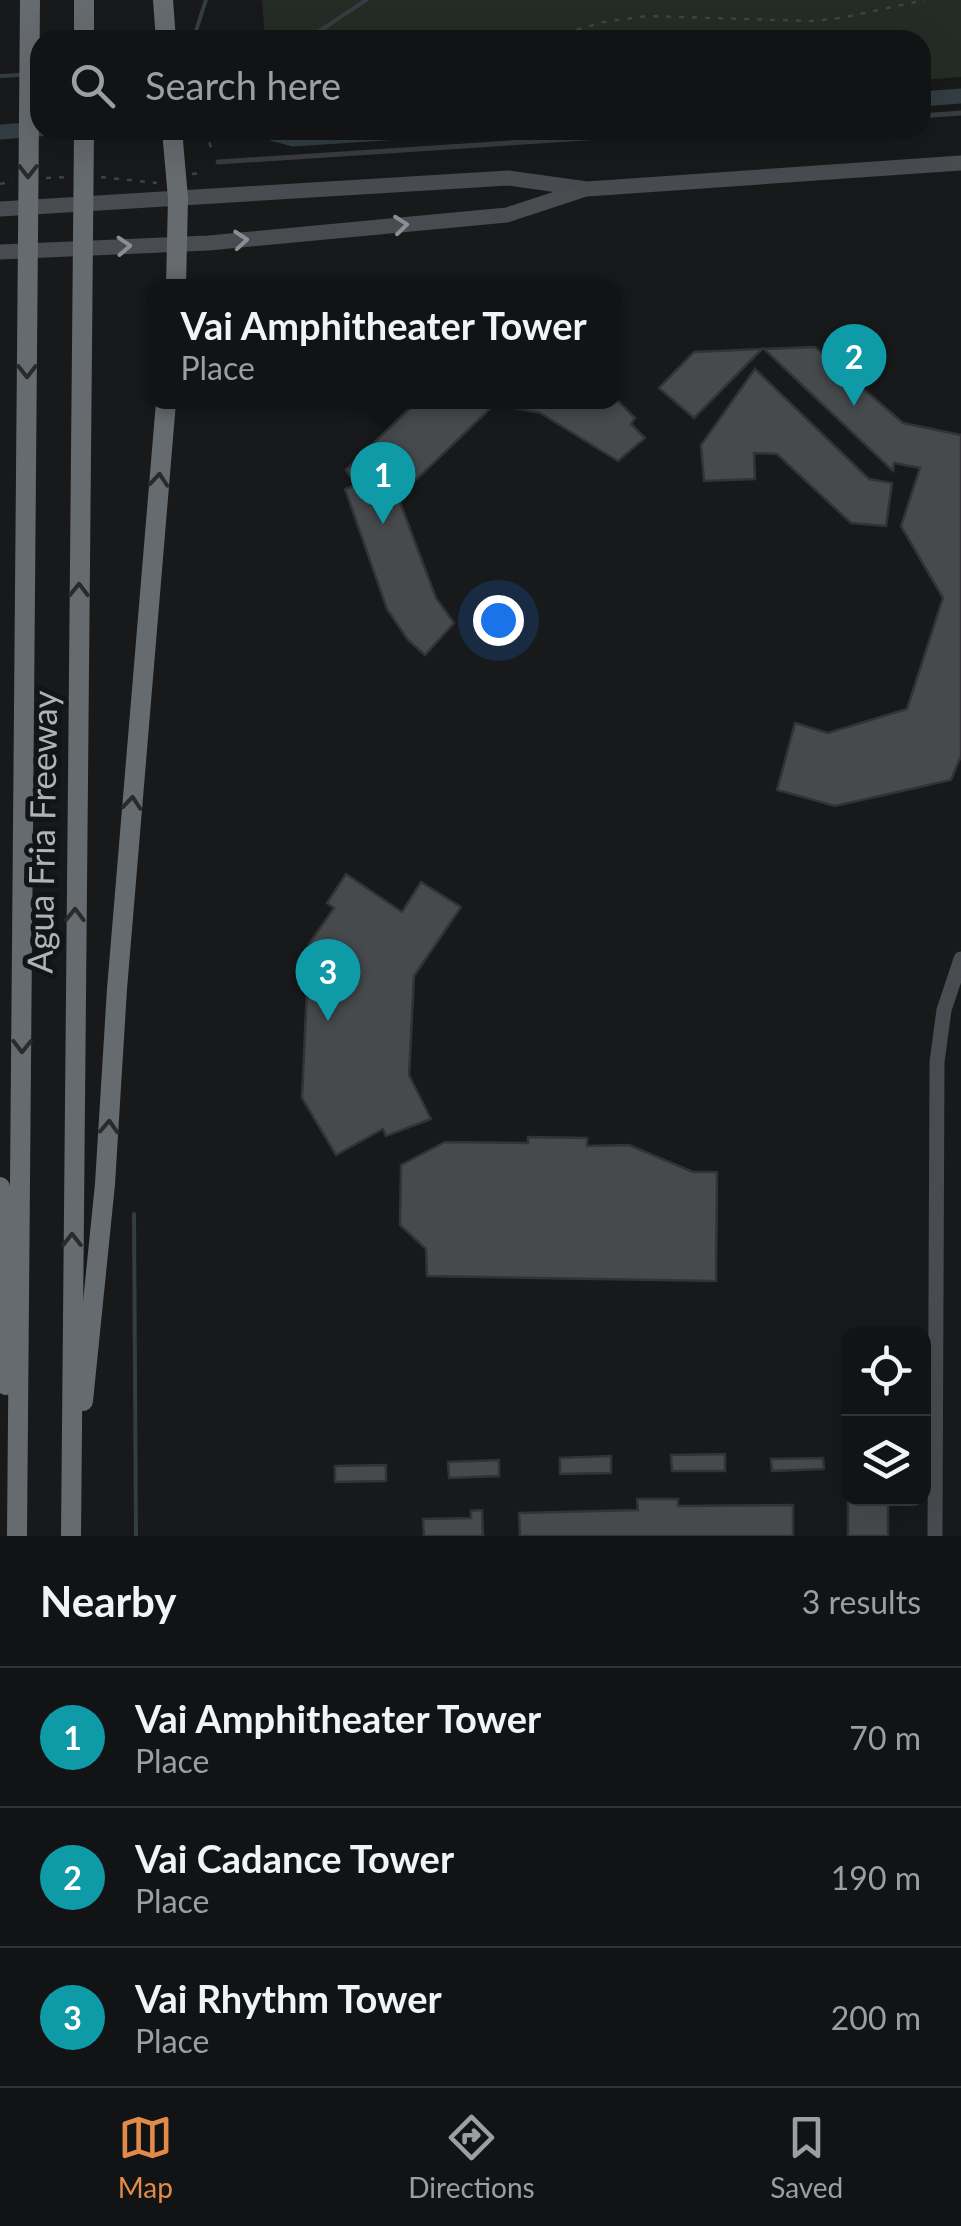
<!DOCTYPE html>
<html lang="en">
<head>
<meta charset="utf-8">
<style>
  body { margin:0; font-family:Lato,sans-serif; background:#1b1c1d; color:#f1f3f6 }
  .controls { position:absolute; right:30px; bottom:30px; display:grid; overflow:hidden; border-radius:20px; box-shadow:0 10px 40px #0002 }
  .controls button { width:90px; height:90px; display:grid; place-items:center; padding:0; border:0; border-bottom:2px solid #313234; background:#121314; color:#f1f3f6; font:50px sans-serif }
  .you { position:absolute; left:498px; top:620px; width:35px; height:35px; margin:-25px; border:8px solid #fff; border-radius:50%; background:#1a73e8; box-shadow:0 0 0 15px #1a73e833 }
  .badge { display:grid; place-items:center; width:65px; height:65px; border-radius:50%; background:#e28b49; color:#fff; font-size:32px; font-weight:700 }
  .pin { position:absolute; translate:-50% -82px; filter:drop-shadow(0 2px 5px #0008) }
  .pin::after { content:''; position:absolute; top:52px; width:35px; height:30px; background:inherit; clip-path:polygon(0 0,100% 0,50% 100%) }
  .popup { position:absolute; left:146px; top:279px; width:475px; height:130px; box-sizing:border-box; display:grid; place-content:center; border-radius:20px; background:#121314; filter:drop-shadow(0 2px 8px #0005); font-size:32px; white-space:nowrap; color:#9c9ea0 }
  .popup b { font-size:38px; color:#f1f3f6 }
  .popup::after { content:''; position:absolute; left:50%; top:100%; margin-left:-20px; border:20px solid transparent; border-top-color:#121314 }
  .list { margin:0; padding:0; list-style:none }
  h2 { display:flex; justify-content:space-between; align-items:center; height:130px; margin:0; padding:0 40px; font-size:42px }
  h2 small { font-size:32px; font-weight:400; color:#9c9ea0 }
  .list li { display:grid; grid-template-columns:65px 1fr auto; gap:30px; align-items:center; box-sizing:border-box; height:140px; padding:0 40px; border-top:2px solid #313234 }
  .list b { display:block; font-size:38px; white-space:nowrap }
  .list p { margin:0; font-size:32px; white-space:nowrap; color:#9c9ea0 }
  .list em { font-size:32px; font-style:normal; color:#9c9ea0 }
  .icon { flex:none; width:55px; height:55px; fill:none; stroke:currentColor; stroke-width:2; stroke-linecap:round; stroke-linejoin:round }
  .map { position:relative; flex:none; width:961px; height:1536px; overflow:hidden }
  .search { position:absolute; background:#121314; box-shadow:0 10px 40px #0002; left:30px; right:30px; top:30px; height:110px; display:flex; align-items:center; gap:25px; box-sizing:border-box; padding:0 35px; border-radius:30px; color:#9c9ea0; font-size:38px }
  .sheet { height:550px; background:#121314 }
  nav { display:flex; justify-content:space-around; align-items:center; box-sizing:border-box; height:140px; border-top:2px solid #313234; background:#121314; font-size:28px; color:#9c9ea0 }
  nav a { display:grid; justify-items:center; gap:5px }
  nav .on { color:#e28b49 }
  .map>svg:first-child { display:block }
  .green { fill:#252c25 }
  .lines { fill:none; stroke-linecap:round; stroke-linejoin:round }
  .stream { stroke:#323e42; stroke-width:4 }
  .canal { stroke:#323e42; stroke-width:15 }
  .building { fill:#474a4d; stroke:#333336; stroke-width:2.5 }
  .path { stroke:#404346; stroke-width:2.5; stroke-dasharray:5 8; stroke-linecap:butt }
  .lane { stroke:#3a3c3f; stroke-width:5 }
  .secondary { stroke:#484b4f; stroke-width:15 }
  .highway { stroke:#666b6f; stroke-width:20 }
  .oneway { stroke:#282a2c }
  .oneway2 { stroke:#898f94 }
  .labels { text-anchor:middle; stroke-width:10; stroke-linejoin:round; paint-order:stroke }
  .street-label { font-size:35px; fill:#acb3b9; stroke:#131415 }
</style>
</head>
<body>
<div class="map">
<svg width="961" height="1536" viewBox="0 0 961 1536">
  <rect width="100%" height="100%" fill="#18191a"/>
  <!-- green -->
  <path class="green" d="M262 0H961V77L921 80V40H265Z"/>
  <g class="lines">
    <!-- stream -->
    <g class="stream">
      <path d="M193 40 206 0"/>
      <path d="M306 40 366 0"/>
      <path d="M0 76 20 75"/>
      <path d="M134 1214 136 1536"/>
    </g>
    <!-- canal -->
    <g class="canal">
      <path d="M921 99 961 96"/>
      <path d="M261 130 293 139 429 130"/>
      <path d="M0 132 40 129"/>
    </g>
  </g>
  <!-- building -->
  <g class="building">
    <path d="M815 347 903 423 961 435V756L951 780 835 806 777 790 795 723 828 733 907 709 943 598 901 526 920 468 894 463 893 471 764 349Z"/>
    <path d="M762 349 694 418 659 388 694 352Z"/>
    <path d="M755 369 869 479 892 483 886 526 851 523 777 454 754 453 755 479 704 481 701 445Z"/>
    <path d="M416 402H497L398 497 436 598 454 623 425 655 408 640 387 609 345 489 356 485 346 470Z"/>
    <path d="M509 402H619L635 418 631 424 645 438 618 461 540 413 509 407Z"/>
    <path d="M346 874 402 912 421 882 461 907 414 976 409 1075 431 1119 386 1136 383 1129 336 1155 302 1098 309 944 334 908 327 903Z"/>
    <path d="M528 1137 587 1138V1146L629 1145 693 1172H717L716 1281 427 1276 426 1249 400 1225 401 1165 445 1142 528 1143Z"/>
    <path d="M725 1454V1471H672L671 1455Z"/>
    <path d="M611 1456V1473L560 1474V1458Z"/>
    <path d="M823 1458 824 1469 772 1471 771 1459Z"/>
    <path d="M499 1460V1476L449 1478 448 1462Z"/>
    <path d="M386 1465V1481L335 1482V1466Z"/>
    <rect x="848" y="1498" width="40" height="38"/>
    <path d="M637 1499H678V1506L793 1505V1536H520L519 1513 638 1510Z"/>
    <path d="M482 1510 483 1536H424L423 1519 471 1518V1511Z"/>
  </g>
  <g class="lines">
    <!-- path -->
    <g class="path">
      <path d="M539 40 604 22 647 16 812 21 841 18 925 0"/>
      <path d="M206 130 212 152"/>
      <path d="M192 174 203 173"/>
      <path d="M101 177 157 183"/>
      <path d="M46 178 68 177"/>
      <path d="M0 184 13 181"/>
    </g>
    <!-- lane -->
    <g class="lane">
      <path d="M921 116 961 113"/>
      <path d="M218 162 707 130"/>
    </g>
    <!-- secondary -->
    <g class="secondary">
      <path d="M0 209 508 178 587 189 961 163"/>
      <path d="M0 252 209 243 507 215 583 190"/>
      <path d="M935 1536 937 1062 944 1010 961 959"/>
    </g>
    <!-- highway -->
    <g class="highway">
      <path d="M163 0 166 40"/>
      <path d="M84 40V0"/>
      <path d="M172 130 178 198 176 286"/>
      <path d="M0 1187 6 1385"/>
      <path d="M83 1401 105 1184 117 989 166 402"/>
      <path d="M17 1536 30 0"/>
      <path d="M71 1536 84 130"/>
    </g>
  </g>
  <!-- one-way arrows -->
  <defs><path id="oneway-chevron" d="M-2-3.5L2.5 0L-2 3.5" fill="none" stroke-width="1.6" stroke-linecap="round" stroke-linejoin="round" transform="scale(2.5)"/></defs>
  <g class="oneway">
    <use href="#oneway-chevron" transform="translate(28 171) rotate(90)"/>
    <use href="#oneway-chevron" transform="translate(27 371) rotate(90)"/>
    <use href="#oneway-chevron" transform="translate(159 480) rotate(-85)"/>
    <use href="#oneway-chevron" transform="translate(79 590) rotate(-89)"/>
    <use href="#oneway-chevron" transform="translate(132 803) rotate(-85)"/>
    <use href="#oneway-chevron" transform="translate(75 915) rotate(-89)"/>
    <use href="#oneway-chevron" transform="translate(22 1046) rotate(91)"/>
    <use href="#oneway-chevron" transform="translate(109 1127) rotate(-87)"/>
    <use href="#oneway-chevron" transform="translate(72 1240) rotate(-90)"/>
  </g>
  <g class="oneway2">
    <use href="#oneway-chevron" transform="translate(401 225) rotate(-6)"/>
    <use href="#oneway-chevron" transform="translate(241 240) rotate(-5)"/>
    <use href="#oneway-chevron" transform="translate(124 246) rotate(-3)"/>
  </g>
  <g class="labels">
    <!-- street labels -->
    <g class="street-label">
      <text transform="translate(43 832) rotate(-89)" y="12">Agua Fria Freeway</text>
    </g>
  </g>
</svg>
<div class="controls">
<button><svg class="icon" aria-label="locate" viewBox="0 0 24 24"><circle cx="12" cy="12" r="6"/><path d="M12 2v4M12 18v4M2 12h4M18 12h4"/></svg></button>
<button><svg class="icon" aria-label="layers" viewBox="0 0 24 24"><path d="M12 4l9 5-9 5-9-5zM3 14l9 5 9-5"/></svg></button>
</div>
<div class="you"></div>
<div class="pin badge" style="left:383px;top:524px;background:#0f9aa8">1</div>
<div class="popup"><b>Vai Amphitheater Tower</b>Place</div>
<div class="pin badge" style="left:854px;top:406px;background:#0f9aa8">2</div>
<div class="pin badge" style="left:328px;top:1021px;background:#0f9aa8">3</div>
<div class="search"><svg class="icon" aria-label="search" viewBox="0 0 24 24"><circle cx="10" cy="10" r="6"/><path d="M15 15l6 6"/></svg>Search here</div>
</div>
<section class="sheet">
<h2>Nearby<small>3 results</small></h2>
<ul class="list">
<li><span class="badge" style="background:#0f9aa8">1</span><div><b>Vai Amphitheater Tower</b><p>Place</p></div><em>70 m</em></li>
<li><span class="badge" style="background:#0f9aa8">2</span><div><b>Vai Cadance Tower</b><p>Place</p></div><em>190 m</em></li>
<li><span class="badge" style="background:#0f9aa8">3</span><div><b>Vai Rhythm Tower</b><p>Place</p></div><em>200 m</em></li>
</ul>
</section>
<nav>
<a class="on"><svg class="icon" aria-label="map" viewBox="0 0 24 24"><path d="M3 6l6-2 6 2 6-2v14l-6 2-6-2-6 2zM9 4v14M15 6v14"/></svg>Map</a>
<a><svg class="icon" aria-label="directions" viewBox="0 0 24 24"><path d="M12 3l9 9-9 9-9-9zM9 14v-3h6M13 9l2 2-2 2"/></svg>Directions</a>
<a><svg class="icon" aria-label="saved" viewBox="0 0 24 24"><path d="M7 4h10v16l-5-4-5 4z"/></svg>Saved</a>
</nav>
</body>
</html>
